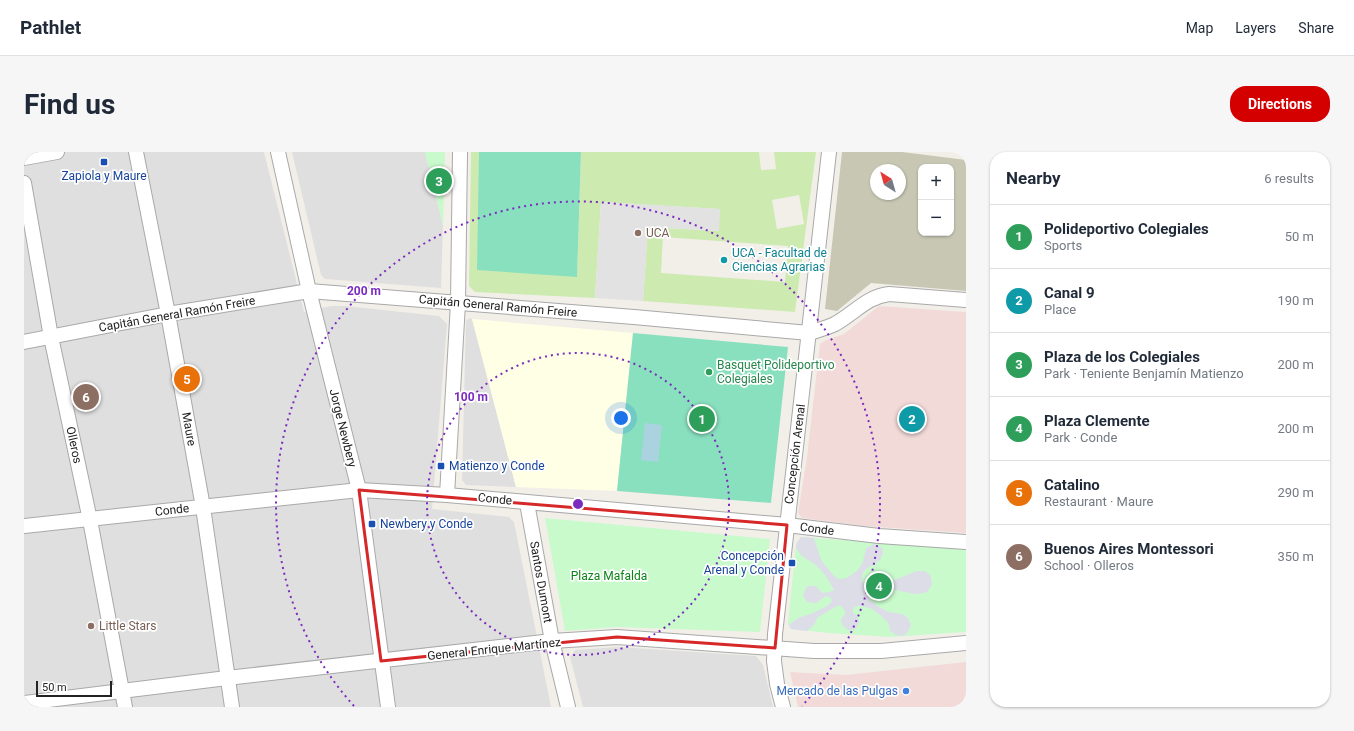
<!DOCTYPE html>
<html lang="en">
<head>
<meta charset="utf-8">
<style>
  body { margin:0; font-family:Roboto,sans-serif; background:#f6f6f7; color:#1f2937 }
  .controls { position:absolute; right:12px; top:12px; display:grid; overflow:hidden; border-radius:8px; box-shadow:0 1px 3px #0004 }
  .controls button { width:36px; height:36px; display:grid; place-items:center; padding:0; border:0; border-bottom:1px solid #e0e1e3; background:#fff; color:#1f2937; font:20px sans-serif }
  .compass { position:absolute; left:846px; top:12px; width:36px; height:36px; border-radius:50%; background:#fff; box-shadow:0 1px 3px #0004; rotate:323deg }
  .scale { position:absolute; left:12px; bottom:10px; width:76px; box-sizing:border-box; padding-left:4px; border:2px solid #222; border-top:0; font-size:11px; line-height:14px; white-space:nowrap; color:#222; -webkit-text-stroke:3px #fff; paint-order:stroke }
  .you { position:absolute; left:597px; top:266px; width:14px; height:14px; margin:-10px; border:3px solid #fff; border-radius:50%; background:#1a73e8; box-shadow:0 0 0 6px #1a73e833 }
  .badge { display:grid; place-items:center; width:26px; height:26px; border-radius:50%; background:#d40000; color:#fff; font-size:13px; font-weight:700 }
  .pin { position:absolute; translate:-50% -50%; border:2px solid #fff; box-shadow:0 1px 4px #0006 }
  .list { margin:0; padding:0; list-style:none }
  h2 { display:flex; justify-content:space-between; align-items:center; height:52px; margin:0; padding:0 16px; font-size:17px }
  h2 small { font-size:13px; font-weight:400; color:#747a83 }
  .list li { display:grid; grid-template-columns:26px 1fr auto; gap:12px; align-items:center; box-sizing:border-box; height:64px; padding:0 16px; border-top:1px solid #e0e1e3 }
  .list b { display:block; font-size:15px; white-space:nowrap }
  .list p { margin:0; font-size:13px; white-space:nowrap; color:#747a83 }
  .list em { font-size:13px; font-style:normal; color:#747a83 }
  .map { position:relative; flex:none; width:942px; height:555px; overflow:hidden; border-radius:16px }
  header { display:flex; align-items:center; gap:24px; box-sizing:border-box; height:56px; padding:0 20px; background:#fff; border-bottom:1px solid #e0e1e3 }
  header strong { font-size:19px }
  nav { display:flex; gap:22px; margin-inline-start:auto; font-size:14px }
  .intro { display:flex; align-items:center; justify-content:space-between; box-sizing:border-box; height:96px; padding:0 24px }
  h1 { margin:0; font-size:28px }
  .button { padding:10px 18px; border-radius:16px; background:#d40000; color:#fff; font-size:14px; font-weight:700 }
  main { display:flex; gap:24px; padding:0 24px }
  aside { flex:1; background:#fff; border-radius:16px; box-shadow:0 1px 3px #0004 }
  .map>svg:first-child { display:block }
  .residential { fill:#e0dfdf }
  .commercial { fill:#f2dad9 }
  .education { fill:#ffffe5 }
  .construction { fill:#c7c7b4; fill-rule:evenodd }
  .grass { fill:#cdebb0; fill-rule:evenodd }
  .park { fill:#c8facc }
  .pitch { fill:#88e0be }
  .parking { fill:#e2e2e2 }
  .plaza { fill:#dddde8 }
  .water { fill:#aad3df }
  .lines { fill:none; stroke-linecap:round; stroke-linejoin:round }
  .minor-casing { stroke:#a9a9a9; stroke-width:16 }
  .minor { stroke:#fff; stroke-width:14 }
  .marked { fill:none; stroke:#d62828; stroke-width:3; stroke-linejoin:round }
  .ring { fill:none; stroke:#7b2cbf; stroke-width:2; stroke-dasharray:2 4 }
  .transit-dot { fill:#1a4fb4; stroke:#fff; stroke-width:1.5 }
  .education-dot { fill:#8d6e63; stroke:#fff; stroke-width:1.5 }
  .culture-dot { fill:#0f9aa8; stroke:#fff; stroke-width:1.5 }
  .leisure-dot { fill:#2e9e5b; stroke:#fff; stroke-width:1.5 }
  .shop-dot { fill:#3f7fe0; stroke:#fff; stroke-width:1.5 }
  .labels { text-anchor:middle; stroke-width:3.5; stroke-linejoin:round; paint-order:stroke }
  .transit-label { font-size:12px; fill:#164399; stroke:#fff; text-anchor:start }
  .education-label { font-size:12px; fill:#785e54; stroke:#fff; text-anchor:start }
  .culture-label { font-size:12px; fill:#0d838f; stroke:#fff; text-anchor:start }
  .street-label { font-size:12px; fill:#222; stroke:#fff }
  .leisure-label { font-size:12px; fill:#27864d; stroke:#fff; text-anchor:start }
  .park-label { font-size:12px; fill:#0c8416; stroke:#fff }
  .shop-label { font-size:12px; fill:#366cbe; stroke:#fff; text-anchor:end }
  .centre { fill:#7b2cbf; stroke:#fff; stroke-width:2 }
  .ring-label { font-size:12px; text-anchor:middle; font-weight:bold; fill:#7b2cbf; stroke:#fff; stroke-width:3.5; stroke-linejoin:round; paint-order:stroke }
</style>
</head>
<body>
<header>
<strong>Pathlet</strong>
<nav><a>Map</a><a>Layers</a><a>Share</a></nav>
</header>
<div class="intro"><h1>Find us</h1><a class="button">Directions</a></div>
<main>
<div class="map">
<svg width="942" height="555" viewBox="0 0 942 555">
  <rect width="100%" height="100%" fill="#f2efe9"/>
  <!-- residential -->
  <g class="residential">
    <path d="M0 0H240L280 160 307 154H321L415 164 423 172 408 357 485 365 490 370 527 555H0Z"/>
    <path d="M268 0H401L419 73 417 136 301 127 297 123Z"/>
    <path d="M446 166 448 167 492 335 442 333 438 328 442 169Z"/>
    <path d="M594 495 732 504 739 513 749 555H559L546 505 551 498Z"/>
  </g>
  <!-- commercial -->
  <g class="commercial">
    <path d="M855 154 942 160V381L839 374 778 366 774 361 783 305 796 192 802 188 820 182Z"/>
    <path d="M942 510V555H774L766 520 821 523Z"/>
  </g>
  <!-- education -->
  <path class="education" d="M448 167 609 181 593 339 492 335Z"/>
  <!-- construction -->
  <path class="construction" d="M818 0H878L942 8V139L847 131 813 159 801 157ZM897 15H927V81H897ZM852 18H876V42H852Z"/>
  <!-- grass -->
  <path class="grass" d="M447 0H455V48L553 125 557 0H735L737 18 752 17 750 0H792L771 160 619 149 624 75 694 79 696 57 577 50 571 146 451 140 445 134ZM775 43 780 72 753 77 748 48ZM639 85 764 94 761 130 637 121Z"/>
  <!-- park -->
  <g class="park">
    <path d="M401 0H421L419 73Z"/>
    <path d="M521 366 746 387 736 480 593 475 541 479Z"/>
    <path d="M777 385 942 397V480L866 485 805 481 767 477 764 472 772 392Z"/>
  </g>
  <!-- pitch -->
  <g class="pitch">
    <path d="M455 0H557L553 125 453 118Z"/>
    <path d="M609 181 764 195 747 351 593 339Z"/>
  </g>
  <!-- parking -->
  <path class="parking" d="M577 50 696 57 695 79 624 75 619 149 571 146Z"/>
  <!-- plaza -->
  <path class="plaza" d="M777 385 790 386 796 405 799 411 810 424 814 427 823 426 834 418 838 412 842 397 844 395 850 392 855 394 858 396 859 402 856 408 845 415 840 419 838 424V429L841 433 849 434 868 429 893 419H901L905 422 907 425 908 433 903 440 900 441 890 442 867 437 849 439 845 443V447L853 454 865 460 878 462 884 466 887 473 884 480 879 484 872 483 866 479 865 472 856 463 848 457 837 454H833L829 456V461L833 464 835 470 832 476 829 478H824L818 473 817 467 822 461 819 456 815 453 794 465 790 473 783 479 767 477 765 473 774 466 789 461 803 454 808 449 806 445 802 444 792 451 783 450 779 443 782 436 784 434H791L793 435 798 441 806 440 810 438 802 424 793 414 777 403 772 396V392Z"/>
  <!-- water -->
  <path class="water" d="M621 271 638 273 634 310 617 308Z"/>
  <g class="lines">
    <!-- minor casing -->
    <g class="minor-casing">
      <g id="minor">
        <path d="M112 0 144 162 179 355 208 555"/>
        <path d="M254 0 285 139 335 338 364 555"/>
        <path d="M0 6 33 0"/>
        <path d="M0 31 27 185 66 368 101 555"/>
        <path d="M0 190 144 162 285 139 610 165 785 181C794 178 803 176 811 172 831 161 842 145 865 142L942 148"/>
        <path d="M423 343 434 151 436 0"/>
        <path d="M503 351 528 489 544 555"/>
        <path d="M0 374 335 338 423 343 763 373 855 384 942 390"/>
        <path d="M0 551 203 526 528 489 593 485 790 499H857L942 491"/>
        <path d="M759 555 753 532 750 509 751 482 805 0"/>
      </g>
    </g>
    <!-- minor -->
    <use href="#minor" class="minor"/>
  </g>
  <!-- marked area -->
  <path class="marked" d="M335 338 763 373 751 496 593 485 357 509Z"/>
  <!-- distance rings -->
  <g class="ring">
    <circle cx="554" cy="352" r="151"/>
    <path d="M330 554A302 302 0 1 1 778 554"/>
  </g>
  <!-- markers -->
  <g class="transit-dot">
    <rect x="76" y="6" width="8" height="8" rx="2"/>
    <rect x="413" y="310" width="8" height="8" rx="2"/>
    <rect x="344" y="368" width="8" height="8" rx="2"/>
    <rect x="764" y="407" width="8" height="8" rx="2"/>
  </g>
  <g class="education-dot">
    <circle cx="614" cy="81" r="4"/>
    <circle cx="67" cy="474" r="4"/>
  </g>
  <circle class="culture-dot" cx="700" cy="108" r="4"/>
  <circle class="leisure-dot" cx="685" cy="220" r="4"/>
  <circle class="shop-dot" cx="882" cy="539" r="4"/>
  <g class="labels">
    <!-- transit labels -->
    <g class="transit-label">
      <text x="80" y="28" text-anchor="middle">Zapiola y Maure</text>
      <text x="425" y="318">Matienzo y Conde</text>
      <text x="356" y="376">Newbery y Conde</text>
      <text x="760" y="408" text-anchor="end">Concepción<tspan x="760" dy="14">Arenal y Conde</tspan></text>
    </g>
    <!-- education labels -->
    <g class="education-label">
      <text x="622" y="85">UCA</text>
      <text x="75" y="478">Little Stars</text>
    </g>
    <!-- culture labels -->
    <g class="culture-label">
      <text x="708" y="105">UCA - Facultad de<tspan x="708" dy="14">Ciencias Agrarias</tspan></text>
    </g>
    <!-- street labels -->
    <g class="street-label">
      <text transform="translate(474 154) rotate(5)" y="4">Capitán General Ramón Freire</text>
      <text transform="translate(153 162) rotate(-10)" y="4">Capitán General Ramón Freire</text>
      <text transform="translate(319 276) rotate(76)" y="4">Jorge Newbery</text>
      <text transform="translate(165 277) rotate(80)" y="4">Maure</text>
      <text transform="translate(50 293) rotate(78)" y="4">Olleros</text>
      <text transform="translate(771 302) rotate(-83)" y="4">Concepción Arenal</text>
      <text transform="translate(471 347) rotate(6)" y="4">Conde</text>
      <text transform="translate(148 358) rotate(-7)" y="4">Conde</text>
      <text transform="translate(793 377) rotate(7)" y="4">Conde</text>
      <text transform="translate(517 430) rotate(80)" y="4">Santos Dumont</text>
      <text transform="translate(470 497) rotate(-6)" y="4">General Enrique Martínez</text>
    </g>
    <!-- leisure labels -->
    <g class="leisure-label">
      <text x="693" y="217">Basquet Polideportivo<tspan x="693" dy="14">Colegiales</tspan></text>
    </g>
    <!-- park labels -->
    <g class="park-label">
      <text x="585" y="428">Plaza Mafalda</text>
    </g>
    <!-- shop labels -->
    <g class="shop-label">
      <text x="874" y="543">Mercado de las Pulgas</text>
    </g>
  </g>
  <circle cx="554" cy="352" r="6" class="centre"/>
  <g class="ring-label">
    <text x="340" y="143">200 m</text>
    <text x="447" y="249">100 m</text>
  </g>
</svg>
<div class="controls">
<button>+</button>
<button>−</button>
</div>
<svg class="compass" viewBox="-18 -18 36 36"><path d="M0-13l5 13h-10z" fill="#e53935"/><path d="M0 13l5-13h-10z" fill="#747a83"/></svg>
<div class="scale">50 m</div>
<div class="you"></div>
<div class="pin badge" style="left:678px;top:267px;background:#2e9e5b">1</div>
<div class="pin badge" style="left:888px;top:267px;background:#0f9aa8">2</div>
<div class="pin badge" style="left:415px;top:29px;background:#2e9e5b">3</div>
<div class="pin badge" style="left:855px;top:434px;background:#2e9e5b">4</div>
<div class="pin badge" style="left:163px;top:227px;background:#e8710a">5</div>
<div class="pin badge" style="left:62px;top:245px;background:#8d6e63">6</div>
</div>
<aside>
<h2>Nearby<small>6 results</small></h2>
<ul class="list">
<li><span class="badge" style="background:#2e9e5b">1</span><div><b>Polideportivo Colegiales</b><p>Sports</p></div><em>50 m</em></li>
<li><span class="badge" style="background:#0f9aa8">2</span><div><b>Canal 9</b><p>Place</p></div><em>190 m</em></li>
<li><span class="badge" style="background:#2e9e5b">3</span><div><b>Plaza de los Colegiales</b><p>Park · Teniente Benjamín Matienzo</p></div><em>200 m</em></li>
<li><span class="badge" style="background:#2e9e5b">4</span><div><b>Plaza Clemente</b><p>Park · Conde</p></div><em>200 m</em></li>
<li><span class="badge" style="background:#e8710a">5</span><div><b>Catalino</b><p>Restaurant · Maure</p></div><em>290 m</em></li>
<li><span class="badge" style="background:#8d6e63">6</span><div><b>Buenos Aires Montessori</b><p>School · Olleros</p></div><em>350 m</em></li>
</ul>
</aside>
</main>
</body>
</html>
